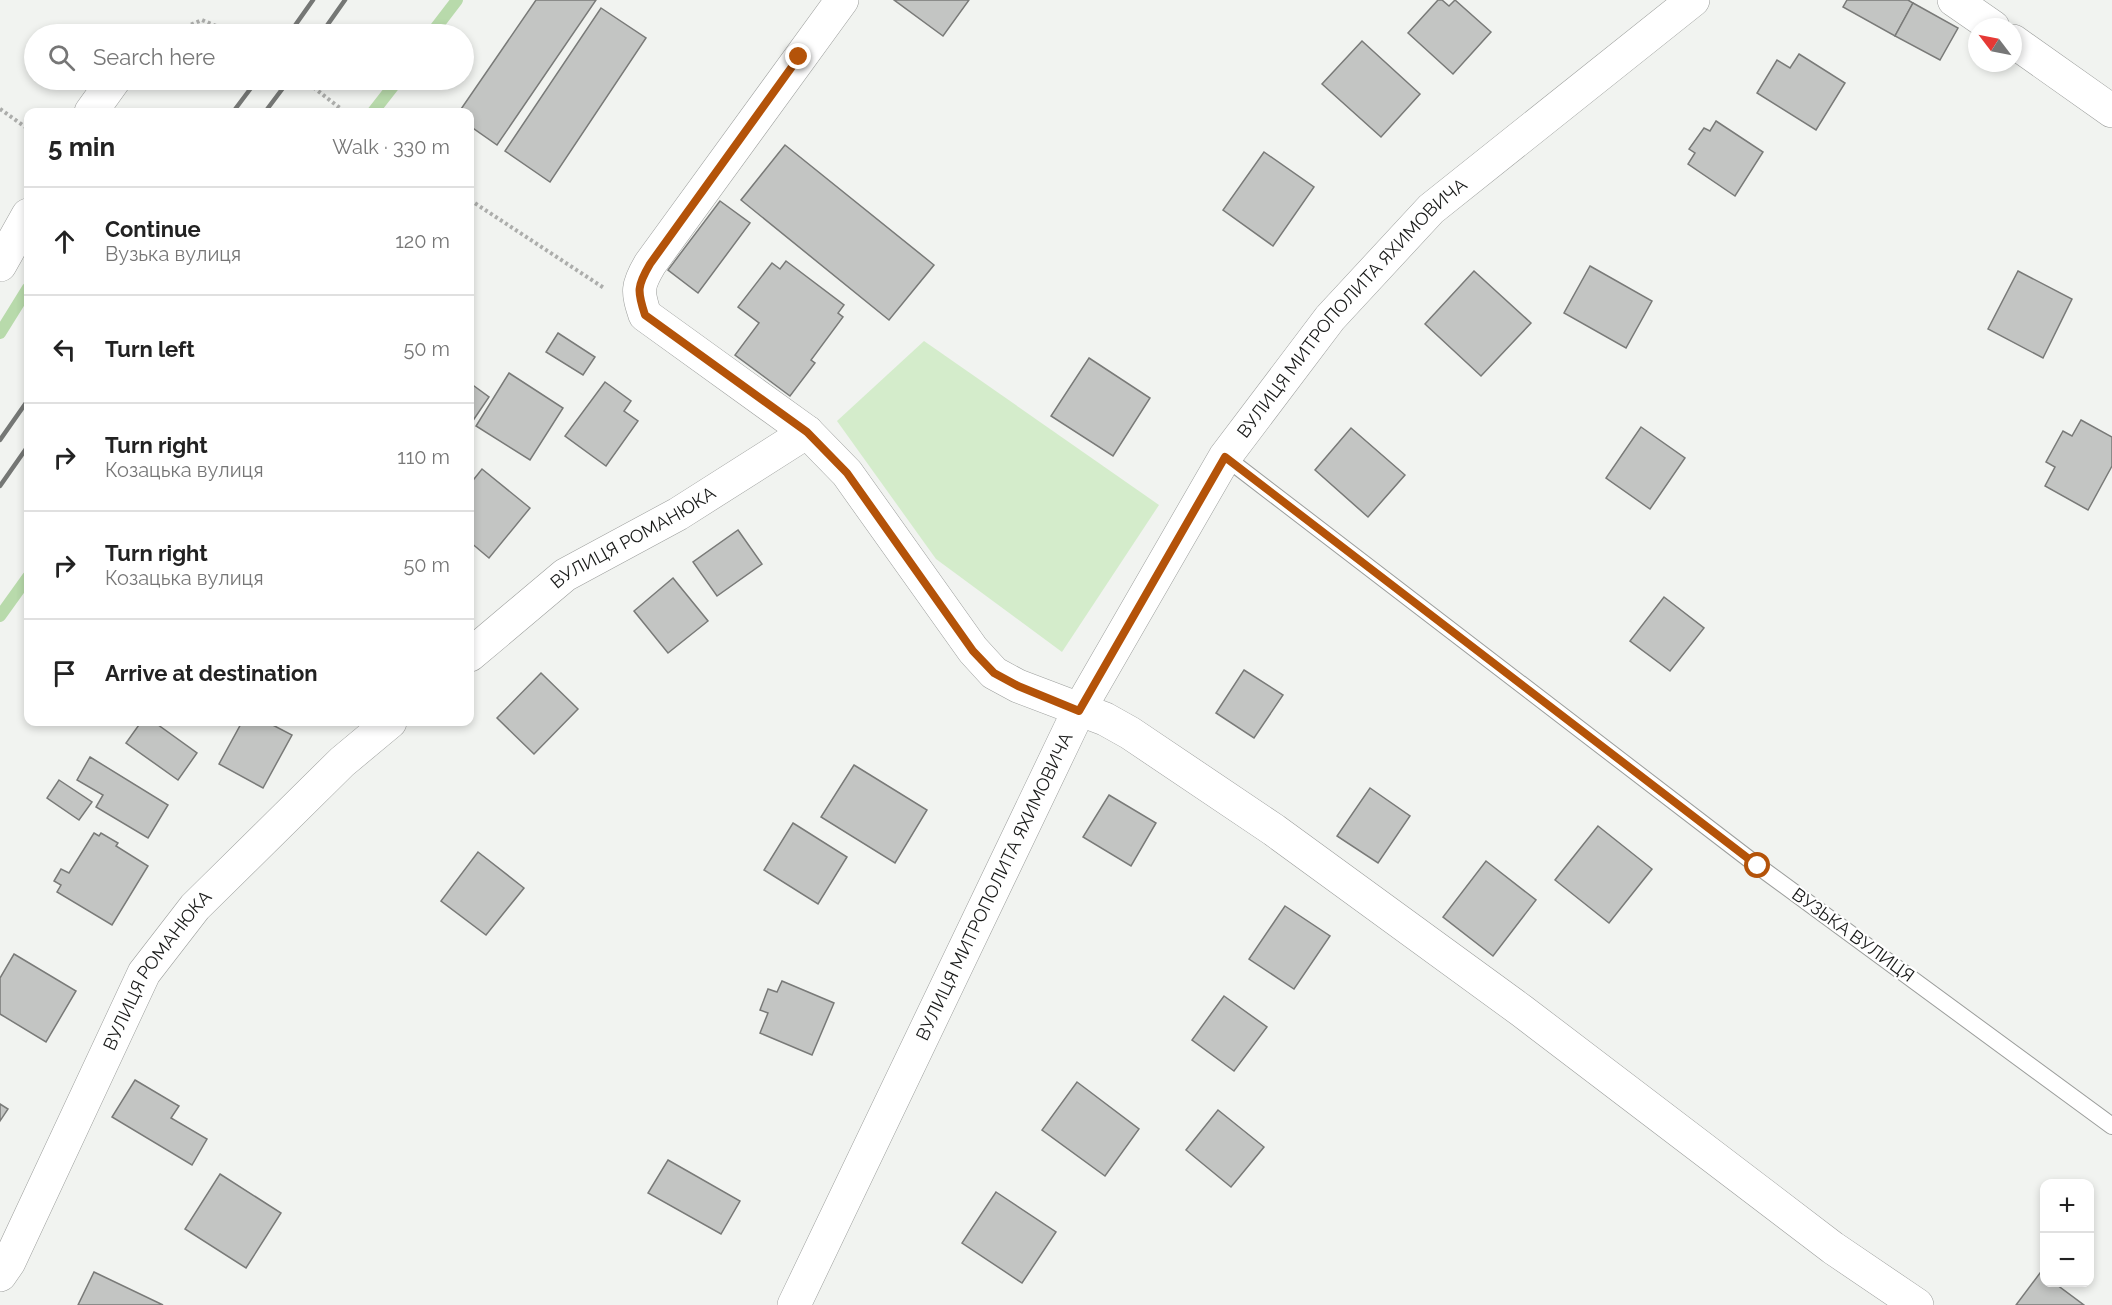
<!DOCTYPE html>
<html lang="en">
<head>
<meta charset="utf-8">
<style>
  body { margin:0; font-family:Raleway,sans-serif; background:#f6f6f6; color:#222 }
  .controls { position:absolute; right:18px; bottom:18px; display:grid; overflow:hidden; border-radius:12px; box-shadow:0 3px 9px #0003 }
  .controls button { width:54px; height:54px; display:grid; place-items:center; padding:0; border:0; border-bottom:2px solid #e0e0e0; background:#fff; color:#222; font:30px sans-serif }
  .compass { position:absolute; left:1968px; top:18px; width:54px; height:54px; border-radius:50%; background:#fff; box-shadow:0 3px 9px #0003; rotate:302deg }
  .stop { position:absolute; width:18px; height:18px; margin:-14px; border:4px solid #b45309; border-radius:50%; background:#fff }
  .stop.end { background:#b45309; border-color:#fff; box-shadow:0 2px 6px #0008 }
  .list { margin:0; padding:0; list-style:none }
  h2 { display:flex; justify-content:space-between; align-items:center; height:78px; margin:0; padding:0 24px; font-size:26px }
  h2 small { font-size:20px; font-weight:400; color:#767676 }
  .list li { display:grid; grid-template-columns:39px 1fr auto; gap:18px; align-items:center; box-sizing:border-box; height:108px; padding:0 24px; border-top:2px solid #e0e0e0 }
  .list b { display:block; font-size:22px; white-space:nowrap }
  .list p { margin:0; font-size:20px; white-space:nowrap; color:#767676 }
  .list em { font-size:20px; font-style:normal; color:#767676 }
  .icon { flex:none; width:33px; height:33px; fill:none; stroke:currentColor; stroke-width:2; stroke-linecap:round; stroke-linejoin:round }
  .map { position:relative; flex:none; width:2112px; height:1305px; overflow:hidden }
  .search { position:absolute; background:#fff; box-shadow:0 3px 9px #0003; left:24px; top:24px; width:450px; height:66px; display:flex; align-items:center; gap:15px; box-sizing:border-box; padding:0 21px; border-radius:33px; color:#767676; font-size:22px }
  .panel { position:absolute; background:#fff; box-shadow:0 3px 9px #0003; left:24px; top:108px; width:450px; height:618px; border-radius:12px }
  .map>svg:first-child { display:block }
  .green { fill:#d4eccb }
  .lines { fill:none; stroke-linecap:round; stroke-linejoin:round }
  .stream { stroke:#b8daab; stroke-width:12 }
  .building { fill:#c3c5c3; stroke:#797a78; stroke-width:1.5 }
  .service-casing { stroke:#9c9e9c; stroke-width:18 }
  .minor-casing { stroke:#9c9e9c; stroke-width:34 }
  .path { stroke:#acadab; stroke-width:4; stroke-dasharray:3 3; stroke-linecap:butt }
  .service { stroke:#fff; stroke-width:16 }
  .minor { stroke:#fff; stroke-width:33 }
  .rail { stroke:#757775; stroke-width:4.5 }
  .route { stroke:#b45309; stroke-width:8 }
  .labels { text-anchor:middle; stroke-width:4.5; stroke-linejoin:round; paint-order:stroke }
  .street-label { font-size:18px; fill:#191a19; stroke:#fff }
</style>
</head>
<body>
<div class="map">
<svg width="2112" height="1305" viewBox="0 0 2112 1305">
  <rect width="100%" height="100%" fill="#f1f3f0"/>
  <!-- green -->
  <path class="green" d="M924 341 1159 505 1062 652 936 559 837 421Z"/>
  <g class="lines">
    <!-- stream -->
    <g class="stream">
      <path d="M431 34 457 0"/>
      <path d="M373 112 398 80"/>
      <path d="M0 333 28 288"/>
      <path d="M0 616 28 577"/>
    </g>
  </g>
  <!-- building -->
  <g class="building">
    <path d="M536 0H596L497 145 470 126V112H459Z"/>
    <path d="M894 0H969L943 36Z"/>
    <path d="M1438 0H1442L1449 6 1455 0 1491 32 1453 74 1408 33Z"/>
    <path d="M1847 0H1908L1913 3 1895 36 1843 7Z"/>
    <path d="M1913 3 1958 28 1940 60 1895 36Z"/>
    <path d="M601 8 646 38 550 182 505 151Z"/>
    <path d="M1362 41 1420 94 1381 137 1322 84Z"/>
    <path d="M1799 54 1845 83 1816 130 1757 93 1777 60 1790 68Z"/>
    <path d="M1716 121 1763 152 1735 196 1688 164 1695 153 1689 149 1704 128 1710 131Z"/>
    <path d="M785 145 934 265 889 320 741 200Z"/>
    <path d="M1264 152 1314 187 1273 246 1223 210Z"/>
    <path d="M720 201 750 223 698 293 668 270Z"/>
    <path d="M786 261 844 305 838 313 843 317 811 360 815 363 790 396 735 355 759 323 738 307 772 263 780 269Z"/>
    <path d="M1590 266 1652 301 1626 348 1564 313Z"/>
    <path d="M1474 271 1531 323 1481 376 1425 324Z"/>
    <path d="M2018 271 2072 299 2043 358 1988 329Z"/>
    <path d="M558 333 595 357 583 375 546 352Z"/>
    <path d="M1089 358 1150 398 1113 456 1051 416Z"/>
    <path d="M509 373 563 408 530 460 476 426Z"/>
    <path d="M605 382 631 401 624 411 638 421 606 466 565 436Z"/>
    <path d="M470 383 489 397 470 425Z"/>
    <path d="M2081 420 2112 437V466L2088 510 2045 486 2055 467 2046 462 2063 431 2072 436Z"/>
    <path d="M1641 427 1685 458 1650 509 1606 478Z"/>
    <path d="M1351 428 1405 475 1368 517 1315 470Z"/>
    <path d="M482 469 530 508 489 558 470 542V484Z"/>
    <path d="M738 530 762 564 717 596 693 562Z"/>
    <path d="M673 578 708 621 668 653 634 611Z"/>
    <path d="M1664 597 1704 628 1670 671 1630 641Z"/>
    <path d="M1244 670 1283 695 1254 738 1216 713Z"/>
    <path d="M541 673 578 709 534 754 497 718Z"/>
    <path d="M141 722H154L197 753 178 780 126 743Z"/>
    <path d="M242 722H267L292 735 263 788 219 764Z"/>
    <path d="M90 757 168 805 148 838 96 807 103 795 77 780Z"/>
    <path d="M854 765 927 810 895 863 821 817Z"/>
    <path d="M59 780 92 802 79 820 47 798Z"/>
    <path d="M1370 788 1410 816 1378 863 1337 836Z"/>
    <path d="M1109 795 1156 823 1131 866 1083 837Z"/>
    <path d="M793 823 847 857 818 904 764 870Z"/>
    <path d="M1598 826 1652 869 1609 923 1555 880Z"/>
    <path d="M94 833 99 836 101 833 118 843 116 846 148 866 112 925 57 892 61 885 54 881 61 869 69 873Z"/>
    <path d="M478 852 524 888 486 935 441 901Z"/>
    <path d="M1486 861 1536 900 1493 956 1443 917Z"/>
    <path d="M1285 906 1330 936 1294 989 1249 959Z"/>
    <path d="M14 954 76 991 46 1042 0 1014V978Z"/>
    <path d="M782 981 834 1003 812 1055 760 1033 768 1013 760 1010 768 989 777 992Z"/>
    <path d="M1224 996 1267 1027 1234 1071 1192 1040Z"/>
    <path d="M135 1080 179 1106 171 1118 207 1139 192 1165 112 1117Z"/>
    <path d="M1077 1082 1139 1129 1105 1176 1042 1130Z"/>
    <path d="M0 1104 8 1109 0 1121Z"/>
    <path d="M1218 1110 1264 1147 1231 1187 1186 1150Z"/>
    <path d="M668 1160 740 1201 721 1234 648 1193Z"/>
    <path d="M220 1174 281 1213 246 1268 185 1229Z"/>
    <path d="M996 1192 1056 1232 1022 1283 962 1243Z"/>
    <path d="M94 1272 163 1305H78Z"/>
    <path d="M2040 1273 2044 1276V1282H2053L2084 1305H2016Z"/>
  </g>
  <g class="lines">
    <!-- service casing -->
    <g class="service-casing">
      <path id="service" d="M1225 457 1758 866 2112 1126"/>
    </g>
    <!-- minor casing -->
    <g class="minor-casing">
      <g id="minor">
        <path d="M842 0 650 264C637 286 637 291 645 315L807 432 847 473 973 650 994 673 1018 686 1105 719 1130 733 1274 830 1522 1011 1833 1248 1917 1305"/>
        <path d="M1954 0 1993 27"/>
        <path d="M2013 41 2112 111"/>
        <path d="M91 112 114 80"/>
        <path d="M0 265 28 215"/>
        <path id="s1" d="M470 655 565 575 678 514 807 432"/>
        <path id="s2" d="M0 1275 9 1262 144 973 195 907 342 762 390 722"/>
        <path id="s3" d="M794 1305 1079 710 1225 457 1330 318 1431 209 1693 0"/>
      </g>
    </g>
    <!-- path -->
    <g class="path">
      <path d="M169 34 202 20 235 34"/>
      <path d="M304 80 345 112"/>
      <path d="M0 109 28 129"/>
      <path d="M470 200 604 288"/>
    </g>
    <!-- service -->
    <use href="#service" class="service"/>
    <!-- minor -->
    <use href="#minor" class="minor"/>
    <!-- rail -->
    <g class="rail">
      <path d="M289 34 313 0"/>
      <path d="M321 34 345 0"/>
      <path d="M233 112 257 80"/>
      <path d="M265 112 289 80"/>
      <path d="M0 440 28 400"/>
      <path d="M0 486 28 446"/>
    </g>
  </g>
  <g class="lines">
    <!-- route -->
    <path class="route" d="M799 57 650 264C637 286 637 291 645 315L807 432 847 473 973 651 994 673 1018 686 1079 711 1225 457 1758 866"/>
  </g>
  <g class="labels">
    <!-- street labels -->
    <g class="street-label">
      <text dy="6" stroke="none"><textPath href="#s3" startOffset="1148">ВУЛИЦЯ МИТРОПОЛИТА ЯХИМОВИЧА</textPath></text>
      <text dy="6" stroke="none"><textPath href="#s1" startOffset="202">ВУЛИЦЯ РОМАНЮКА</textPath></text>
      <text dy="6" stroke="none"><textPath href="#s3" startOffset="464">ВУЛИЦЯ МИТРОПОЛИТА ЯХИМОВИЧА</textPath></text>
      <text transform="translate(1853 935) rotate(36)" y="6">ВУЗЬКА ВУЛИЦЯ</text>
      <text dy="6" stroke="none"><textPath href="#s2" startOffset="344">ВУЛИЦЯ РОМАНЮКА</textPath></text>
    </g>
  </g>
</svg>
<div class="controls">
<button>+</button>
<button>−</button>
</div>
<svg class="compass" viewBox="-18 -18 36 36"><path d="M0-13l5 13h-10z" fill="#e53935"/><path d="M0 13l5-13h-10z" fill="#767676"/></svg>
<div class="stop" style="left:1758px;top:866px"></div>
<div class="stop end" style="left:799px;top:57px"></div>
<div class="search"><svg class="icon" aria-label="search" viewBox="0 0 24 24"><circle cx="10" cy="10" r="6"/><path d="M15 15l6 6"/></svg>Search here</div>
<section class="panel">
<h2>5 min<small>Walk · 330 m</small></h2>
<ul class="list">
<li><svg class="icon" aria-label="ahead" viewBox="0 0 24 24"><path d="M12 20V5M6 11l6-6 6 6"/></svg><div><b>Continue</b><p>Вузька вулиця</p></div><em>120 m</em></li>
<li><svg class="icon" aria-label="left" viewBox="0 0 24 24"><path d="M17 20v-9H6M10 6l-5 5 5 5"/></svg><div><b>Turn left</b></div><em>50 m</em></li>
<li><svg class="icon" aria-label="right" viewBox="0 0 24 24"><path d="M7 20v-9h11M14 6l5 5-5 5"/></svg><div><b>Turn right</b><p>Козацька вулиця</p></div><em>110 m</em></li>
<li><svg class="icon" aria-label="right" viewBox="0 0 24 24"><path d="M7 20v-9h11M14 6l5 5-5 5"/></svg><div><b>Turn right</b><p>Козацька вулиця</p></div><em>50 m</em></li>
<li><svg class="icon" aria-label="arrive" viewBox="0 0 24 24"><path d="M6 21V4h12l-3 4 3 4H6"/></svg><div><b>Arrive at destination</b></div></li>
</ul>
</section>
</div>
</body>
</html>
